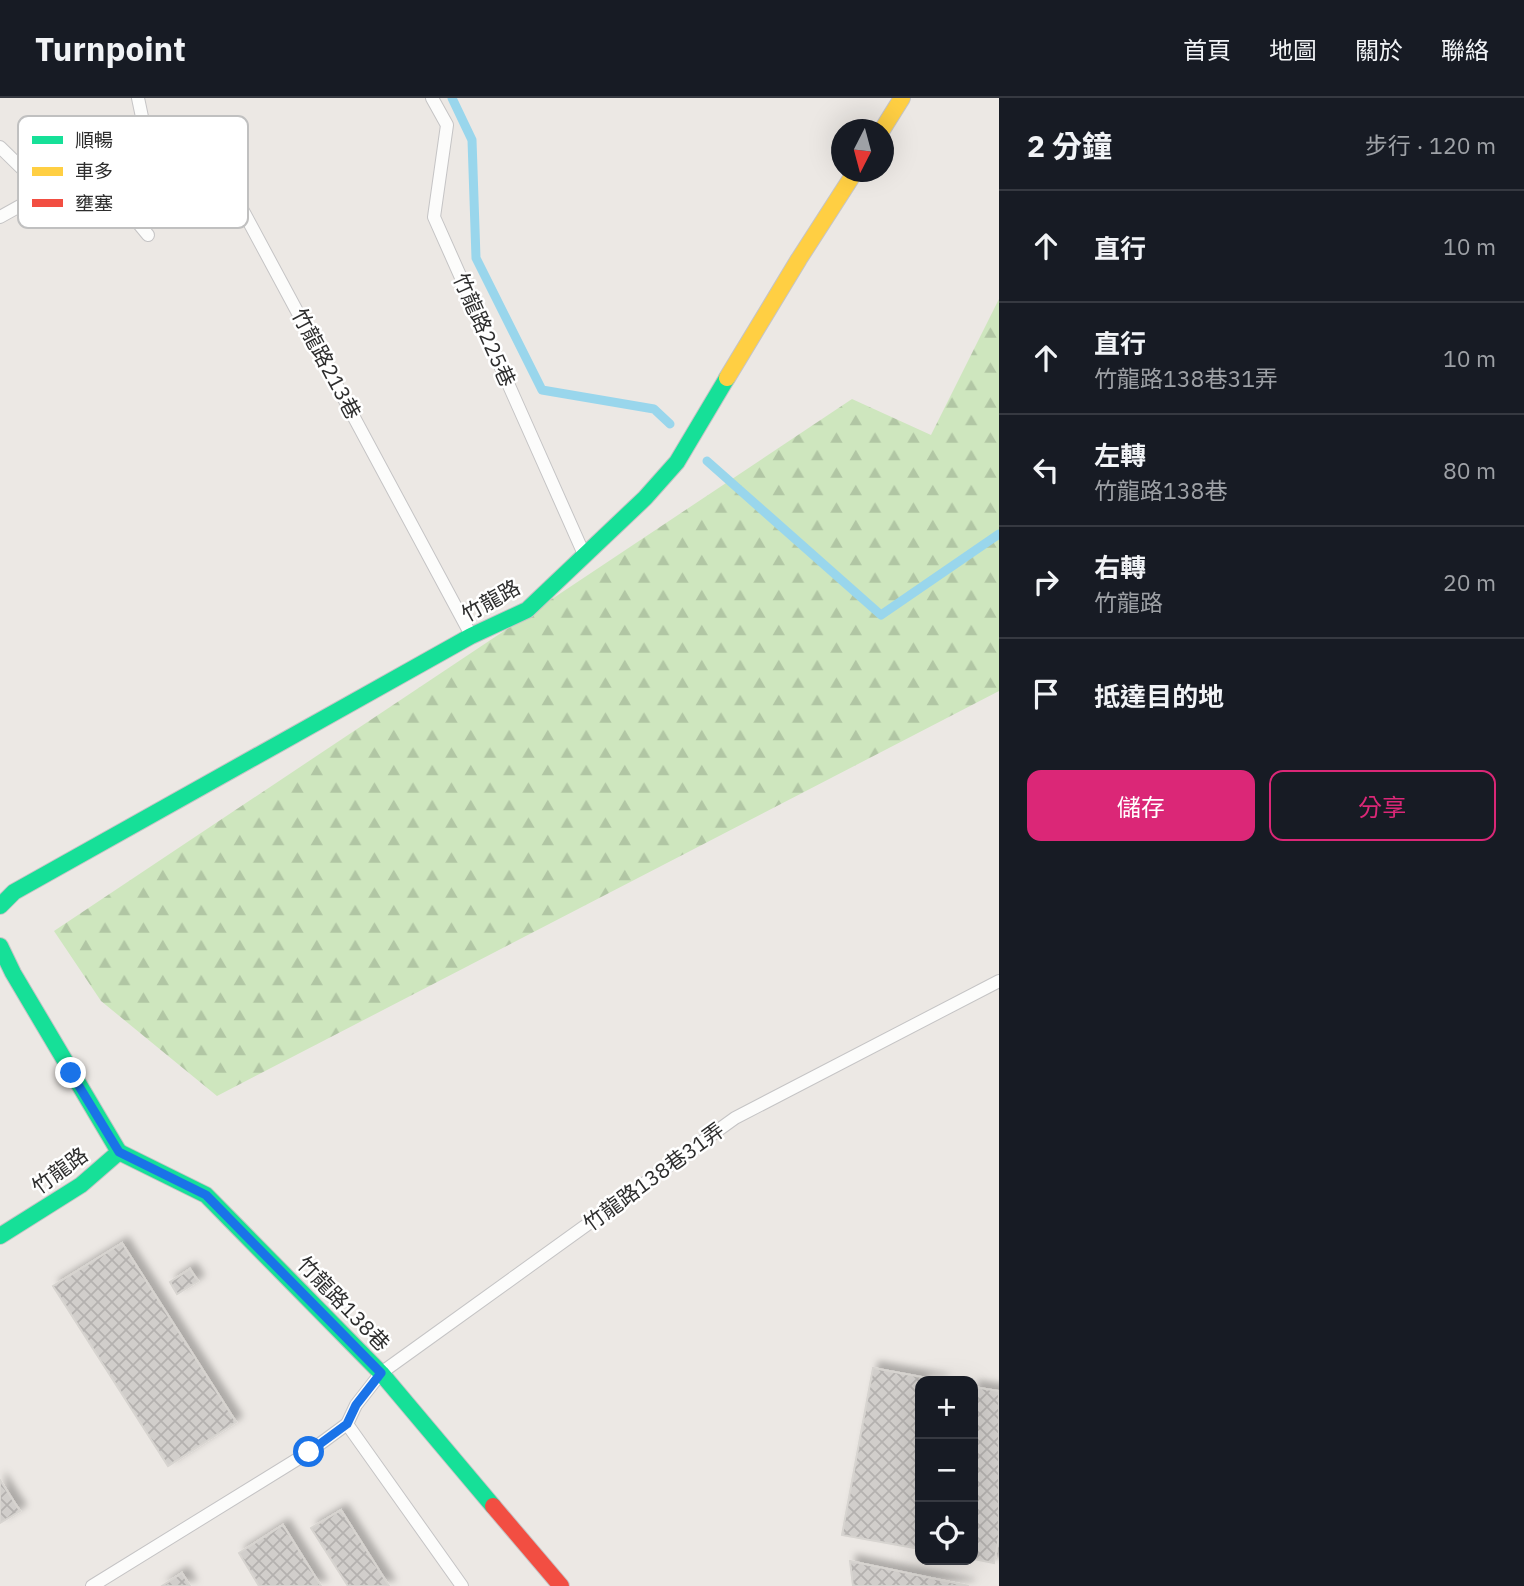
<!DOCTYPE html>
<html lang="zh-TW">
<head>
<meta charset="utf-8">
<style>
  body { margin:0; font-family:"IBM Plex Sans","Noto Sans TC",sans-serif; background:#20242c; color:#f1f3f6 }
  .controls { position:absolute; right:21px; bottom:21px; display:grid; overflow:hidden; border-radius:14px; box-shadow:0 7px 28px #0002 }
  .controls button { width:63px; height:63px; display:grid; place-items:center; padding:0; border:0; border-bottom:2px solid #363941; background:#171b24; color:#f1f3f6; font:35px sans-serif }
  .compass { position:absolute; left:831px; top:21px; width:63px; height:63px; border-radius:50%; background:#171b24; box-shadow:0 7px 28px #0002; rotate:186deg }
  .stop { position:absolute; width:21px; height:21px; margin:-16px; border:5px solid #1a73e8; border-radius:50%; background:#fff }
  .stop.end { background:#1a73e8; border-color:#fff; box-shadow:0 2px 7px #0008 }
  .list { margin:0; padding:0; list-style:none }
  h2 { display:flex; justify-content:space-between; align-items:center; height:91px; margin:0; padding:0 28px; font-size:30px }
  h2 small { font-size:23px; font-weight:400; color:#9ea1a6 }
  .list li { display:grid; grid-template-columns:46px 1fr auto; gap:21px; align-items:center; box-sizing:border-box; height:112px; padding:0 28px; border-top:2px solid #363941 }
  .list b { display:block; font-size:26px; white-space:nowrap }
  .list p { margin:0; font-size:23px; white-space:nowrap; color:#9ea1a6 }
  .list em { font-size:23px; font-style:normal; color:#9ea1a6 }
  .actions { display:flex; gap:14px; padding:21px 28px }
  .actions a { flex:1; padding:16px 0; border:2px solid #db2777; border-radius:14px; text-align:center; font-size:24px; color:#db2777 }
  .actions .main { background:#db2777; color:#fff }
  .icon { flex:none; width:38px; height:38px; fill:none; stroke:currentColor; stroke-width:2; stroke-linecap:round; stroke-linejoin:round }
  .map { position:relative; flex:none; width:999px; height:1488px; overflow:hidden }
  header { display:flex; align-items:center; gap:42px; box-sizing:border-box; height:98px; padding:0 35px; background:#171b24; border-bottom:2px solid #363941 }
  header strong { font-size:33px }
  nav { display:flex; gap:38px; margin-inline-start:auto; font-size:24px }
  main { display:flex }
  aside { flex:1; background:#171b24 }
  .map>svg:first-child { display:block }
  .forest { fill:url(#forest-firs) }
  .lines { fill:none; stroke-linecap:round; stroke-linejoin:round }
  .stream { stroke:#99d6ec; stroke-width:9 }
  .building { fill:url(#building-cross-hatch); stroke:#d7d4d0; stroke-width:2; filter:url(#shadow) }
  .lane-casing { stroke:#c5c4c5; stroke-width:14 }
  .fast-casing { stroke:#c5c4c5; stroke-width:18 }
  .slow-casing { stroke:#c5c4c5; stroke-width:18 }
  .jam-casing { stroke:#c5c4c5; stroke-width:18 }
  .lane { stroke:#fcfcfb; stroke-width:12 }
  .fast { stroke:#16e098; stroke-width:16 }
  .slow { stroke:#ffcf43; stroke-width:16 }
  .jam { stroke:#f24e42; stroke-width:16 }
  .route { stroke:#1a73e8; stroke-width:9 }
  .labels { text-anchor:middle; stroke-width:5; stroke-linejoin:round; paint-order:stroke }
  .street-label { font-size:21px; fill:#2e2e2e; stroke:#fff }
  .key { fill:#fff; stroke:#c0c0c0; stroke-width:2 }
  .key-label { font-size:19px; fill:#2e2e2e }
</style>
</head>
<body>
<header>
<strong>Turnpoint</strong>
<nav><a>首頁</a><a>地圖</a><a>關於</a><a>聯絡</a></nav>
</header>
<main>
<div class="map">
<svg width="999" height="1488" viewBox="0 0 999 1488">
  <defs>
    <pattern id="forest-firs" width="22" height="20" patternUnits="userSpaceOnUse" patternTransform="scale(1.75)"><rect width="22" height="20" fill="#cee6be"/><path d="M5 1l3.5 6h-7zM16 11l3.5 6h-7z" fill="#b1c6a4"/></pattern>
    <pattern id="building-cross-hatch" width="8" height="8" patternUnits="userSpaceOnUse" patternTransform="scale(1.75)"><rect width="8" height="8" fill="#d1cecb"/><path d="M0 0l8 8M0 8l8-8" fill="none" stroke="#b4b1af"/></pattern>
    <filter id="shadow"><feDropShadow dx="6" dy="-6" stdDeviation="3.5" flood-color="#0004"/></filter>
  </defs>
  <rect width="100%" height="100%" fill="#ece8e4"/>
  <!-- forest -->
  <path class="forest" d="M999 201V593L217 998 101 903 54 833 852 301 931 337Z"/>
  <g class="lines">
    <!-- stream -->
    <g class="stream">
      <path d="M452 0 472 42 476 160 542 292 654 311 670 326"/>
      <path d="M707 363 881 517 999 436"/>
    </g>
  </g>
  <!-- building -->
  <g class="building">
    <path d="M122 1145 236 1324 168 1368 53 1188Z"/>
    <path d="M190 1171 198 1183 177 1196 170 1184Z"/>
    <path d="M873 1270 943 1283H920V1451L842 1437Z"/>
    <path d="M973 1289 999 1293V1439L994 1465 973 1461Z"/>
    <path d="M0 1382 20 1413 0 1425Z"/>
    <path d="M341 1412 389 1488H348L311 1430Z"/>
    <path d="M283 1427 321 1488H259L239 1455Z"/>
    <path d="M850 1463 969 1488H853Z"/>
    <path d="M182 1475 190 1488H162Z"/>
  </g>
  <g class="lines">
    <!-- lane casing -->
    <g class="lane-casing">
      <g id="lane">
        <path d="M432 0 447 27 434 119 583 454"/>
        <path d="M146 38 213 57 471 537"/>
        <path d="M0 49 46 94"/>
        <path d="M91 68 148 137"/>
        <path d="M0 119 146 38 138 0"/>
        <path d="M347 1326 356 1307 381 1275 735 1020 999 883"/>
        <path d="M92 1488 309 1354 347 1326 462 1488"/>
      </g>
    </g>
    <!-- fast casing -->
    <g class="fast-casing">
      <g id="fast">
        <path d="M0 808 14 794 471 538 527 512 645 400 677 364 727 280"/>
        <path d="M0 848 13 875 119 1054 81 1087 0 1138"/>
        <path d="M119 1054 206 1097 381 1275 493 1408"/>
      </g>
    </g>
    <!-- slow casing -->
    <g class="slow-casing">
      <g id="slow">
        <path d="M882 32 902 0"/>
        <path d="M727 280 799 161 855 74"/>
      </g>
    </g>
    <!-- jam casing -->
    <g class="jam-casing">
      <path id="jam" d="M493 1408 561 1488"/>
    </g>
    <!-- lane -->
    <use href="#lane" class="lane"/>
    <!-- fast -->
    <use href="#fast" class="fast"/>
    <!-- slow -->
    <use href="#slow" class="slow"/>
    <!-- jam -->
    <use href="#jam" class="jam"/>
  </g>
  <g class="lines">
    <!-- route -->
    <path class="route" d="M71 975 119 1054 206 1097 381 1275 356 1307 347 1326 309 1354"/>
  </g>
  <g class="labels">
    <!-- street labels -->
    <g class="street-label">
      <text transform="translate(484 232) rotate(66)" y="7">竹龍路225巷</text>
      <text transform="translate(326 266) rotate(62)" y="7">竹龍路213巷</text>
      <text transform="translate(491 503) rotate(-29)" y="7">竹龍路</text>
      <text transform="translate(60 1073) rotate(-36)" y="7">竹龍路</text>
      <text transform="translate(654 1079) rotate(-36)" y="7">竹龍路138巷31弄</text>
      <text transform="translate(343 1206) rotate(46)" y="7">竹龍路138巷</text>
    </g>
  </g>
  <!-- legend -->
  <rect x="18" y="18" width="230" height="112" rx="10" class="key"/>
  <rect x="32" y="38" width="31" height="8" fill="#16e098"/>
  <rect x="32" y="69" width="31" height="9" fill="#ffcf43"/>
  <rect x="32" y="101" width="31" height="8" fill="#f24e42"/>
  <g class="key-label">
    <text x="75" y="49">順暢</text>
    <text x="75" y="80">車多</text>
    <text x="75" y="112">壅塞</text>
  </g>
</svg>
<div class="controls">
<button>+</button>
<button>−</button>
<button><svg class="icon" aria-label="locate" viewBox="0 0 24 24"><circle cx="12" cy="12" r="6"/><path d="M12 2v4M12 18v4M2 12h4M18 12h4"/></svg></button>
</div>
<svg class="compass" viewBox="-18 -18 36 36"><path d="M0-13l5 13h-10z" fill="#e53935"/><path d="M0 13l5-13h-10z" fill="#9ea1a6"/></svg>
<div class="stop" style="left:309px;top:1354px"></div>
<div class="stop end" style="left:71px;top:975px"></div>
</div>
<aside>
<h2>2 分鐘<small>步行 · 120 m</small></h2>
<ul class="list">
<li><svg class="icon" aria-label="ahead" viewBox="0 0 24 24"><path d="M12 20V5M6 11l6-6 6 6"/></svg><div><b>直行</b></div><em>10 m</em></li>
<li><svg class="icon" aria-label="ahead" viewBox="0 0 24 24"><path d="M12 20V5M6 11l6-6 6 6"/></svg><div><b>直行</b><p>竹龍路138巷31弄</p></div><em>10 m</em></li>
<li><svg class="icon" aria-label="left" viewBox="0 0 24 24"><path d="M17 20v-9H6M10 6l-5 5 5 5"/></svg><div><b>左轉</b><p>竹龍路138巷</p></div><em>80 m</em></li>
<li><svg class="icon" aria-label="right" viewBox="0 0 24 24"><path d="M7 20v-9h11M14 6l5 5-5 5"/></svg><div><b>右轉</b><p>竹龍路</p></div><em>20 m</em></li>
<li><svg class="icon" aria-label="arrive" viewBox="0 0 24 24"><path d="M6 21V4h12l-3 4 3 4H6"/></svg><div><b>抵達目的地</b></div></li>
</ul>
<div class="actions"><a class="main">儲存</a><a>分享</a></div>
</aside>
</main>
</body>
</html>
